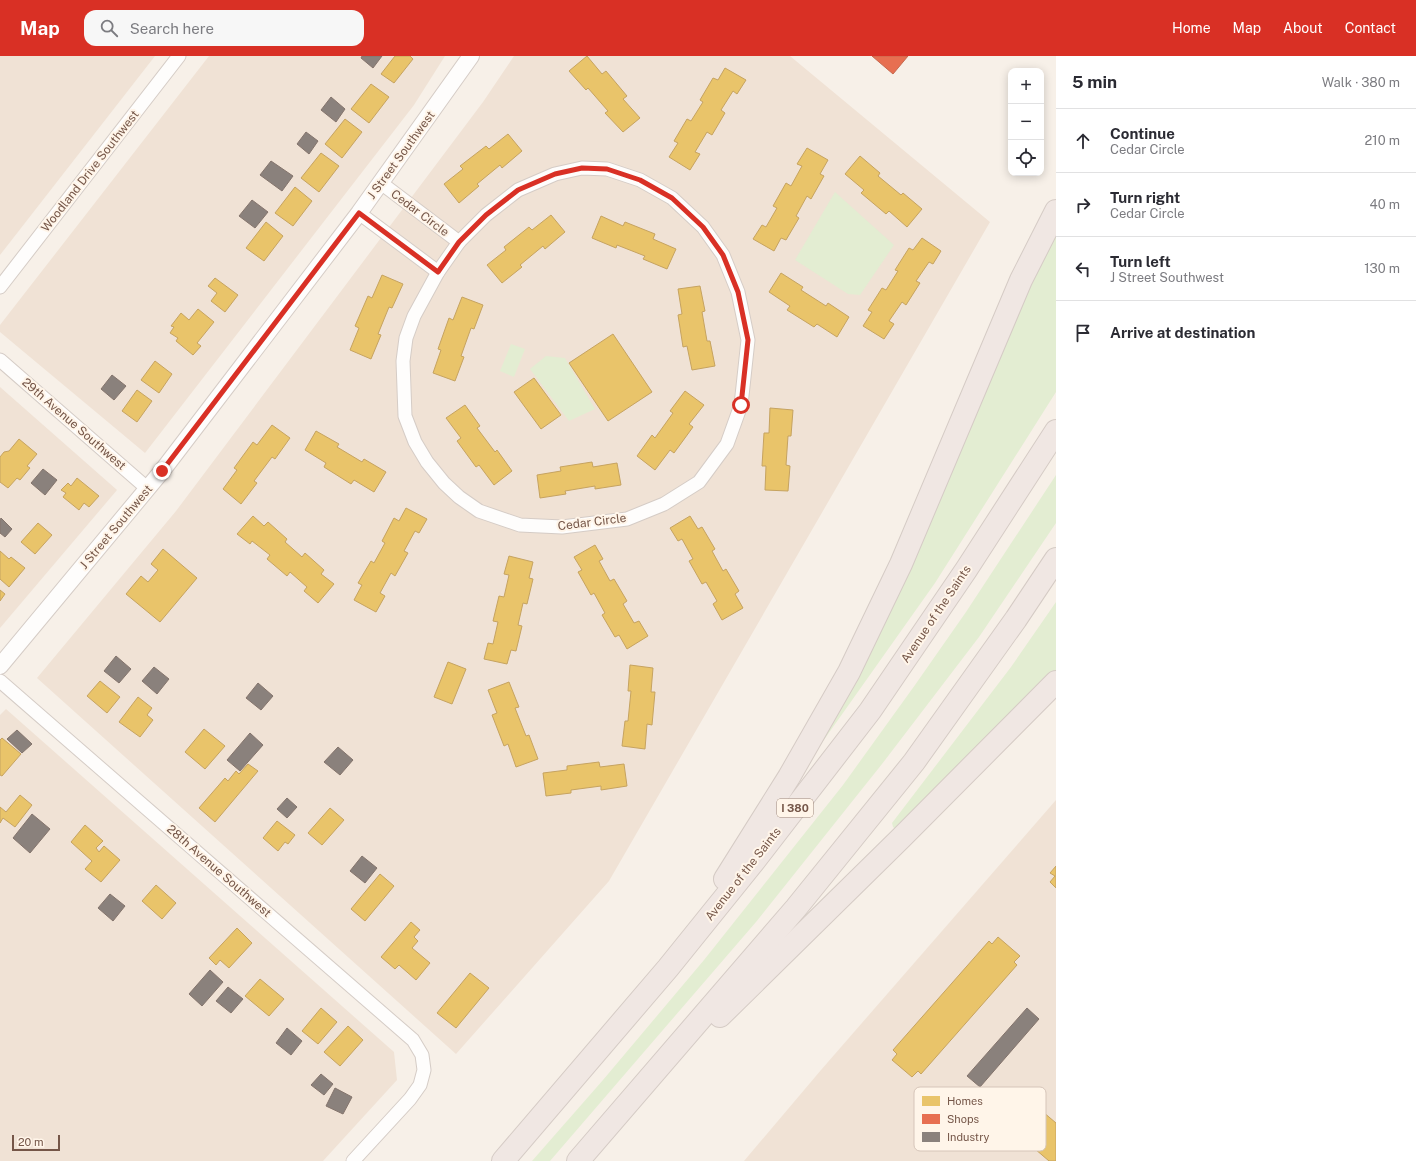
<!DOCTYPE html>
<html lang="en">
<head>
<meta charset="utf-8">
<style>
  body { margin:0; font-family:"Public Sans",sans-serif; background:#f7f7f7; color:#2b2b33 }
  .controls { position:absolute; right:12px; top:12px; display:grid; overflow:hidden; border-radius:8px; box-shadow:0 2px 10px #0003 }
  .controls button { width:36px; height:36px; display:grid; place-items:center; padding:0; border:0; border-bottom:1px solid #e1e1e2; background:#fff; color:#2b2b33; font:20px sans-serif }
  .scale { position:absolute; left:12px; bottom:10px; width:48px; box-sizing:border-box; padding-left:4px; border:2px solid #755648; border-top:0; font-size:11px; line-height:14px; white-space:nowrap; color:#755648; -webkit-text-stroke:3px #fff5e9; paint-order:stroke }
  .stop { position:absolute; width:12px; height:12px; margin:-9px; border:3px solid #d93025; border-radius:50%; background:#fff }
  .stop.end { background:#d93025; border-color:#fff; box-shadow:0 1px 4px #0008 }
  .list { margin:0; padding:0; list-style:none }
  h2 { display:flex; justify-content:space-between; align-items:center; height:52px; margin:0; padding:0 16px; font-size:17px }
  h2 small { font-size:13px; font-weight:400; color:#7c7c81 }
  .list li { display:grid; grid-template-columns:26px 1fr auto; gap:12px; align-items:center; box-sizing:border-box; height:64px; padding:0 16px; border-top:1px solid #e1e1e2 }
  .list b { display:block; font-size:15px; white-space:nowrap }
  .list p { margin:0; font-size:13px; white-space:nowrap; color:#7c7c81 }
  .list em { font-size:13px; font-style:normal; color:#7c7c81 }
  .icon { flex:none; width:22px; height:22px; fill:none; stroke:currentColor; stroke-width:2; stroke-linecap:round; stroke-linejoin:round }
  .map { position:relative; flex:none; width:1056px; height:1105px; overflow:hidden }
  header { display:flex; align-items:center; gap:24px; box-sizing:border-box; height:56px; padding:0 20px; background:#d93025; color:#fff }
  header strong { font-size:19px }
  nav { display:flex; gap:22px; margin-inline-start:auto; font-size:14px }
  .search { width:280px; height:36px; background:#f7f7f7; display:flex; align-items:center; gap:10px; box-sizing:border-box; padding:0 14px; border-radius:12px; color:#7c7c81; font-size:15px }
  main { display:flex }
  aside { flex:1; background:#fff }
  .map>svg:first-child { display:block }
  .residential { fill:#f0e2d5 }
  .green { fill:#e3edd2 }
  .homes { fill:#e9c46a; stroke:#c6a360 }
  .shops { fill:#e76f51; stroke:#c5684e }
  .industry { fill:#8a817c; stroke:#84746c }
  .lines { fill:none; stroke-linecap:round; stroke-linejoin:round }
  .minor-casing { stroke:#d5ccc6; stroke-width:15 }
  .tertiary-casing { stroke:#d5ccc6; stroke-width:18 }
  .motorway-casing { stroke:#d5cbc5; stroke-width:24 }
  .minor { stroke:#fefdfc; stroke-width:13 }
  .tertiary { stroke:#fefdfc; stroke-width:16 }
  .motorway { stroke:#f0e7e3; stroke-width:22 }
  .route { stroke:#d93025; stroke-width:5 }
  .labels { text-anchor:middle; stroke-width:4; stroke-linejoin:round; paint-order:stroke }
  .shield { fill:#fff5e9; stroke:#9e8678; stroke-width:1 }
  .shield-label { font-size:11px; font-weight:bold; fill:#755648 }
  .street-label { font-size:12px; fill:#755648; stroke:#fff5e9 }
  .key { fill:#fff5e9; stroke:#d6c5b9; stroke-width:1 }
  .key-label { font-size:11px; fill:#755648 }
</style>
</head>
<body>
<header>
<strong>Map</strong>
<div class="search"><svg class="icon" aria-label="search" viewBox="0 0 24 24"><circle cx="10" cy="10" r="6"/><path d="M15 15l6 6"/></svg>Search here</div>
<nav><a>Home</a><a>Map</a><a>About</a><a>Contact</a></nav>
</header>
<main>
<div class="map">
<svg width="1056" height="1105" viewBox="0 0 1056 1105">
  <rect width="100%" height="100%" fill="#f7f0e8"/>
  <!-- residential -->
  <g class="residential">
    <path d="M0 0H155L0 199Z"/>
    <path d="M209 0H445L414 49 145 397 0 276V269Z"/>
    <path d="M514 0H790L990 166 609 825 456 998 37 622 176 455 483 46Z"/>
    <path d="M0 331 117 434 0 572Z"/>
    <path d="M6 653 394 996 397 1024 323 1105H0V659Z"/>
    <path d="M1056 744V1105H744L821 1014Z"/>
  </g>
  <!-- green -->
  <g class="green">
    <path d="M835 136 894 189 860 239 848 238 795 204Z"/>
    <path d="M1056 179V336L935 527 816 695 998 303 1038 213Z"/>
    <path d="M511 288 525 293 514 321 500 315Z"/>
    <path d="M546 300 565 302 595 353 569 365 530 313Z"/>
    <path d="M1056 419V467L979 581 882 708 756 866 550 1105H532L603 1024 704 904 843 729 915 629 966 556Z"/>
    <path d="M1056 546V615L898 775 893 771 892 767 1011 611Z"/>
  </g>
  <!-- homes -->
  <g class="homes">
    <path d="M395 0H410L413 3 394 27 381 18Z"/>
    <path d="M587 0 602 18 606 15 627 40 623 43 640 62 623 76 605 57 608 55 588 32 586 34 569 15Z"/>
    <path d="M725 12 746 24 737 38 733 35 721 54 725 57 712 79 707 76 695 96 700 98 690 114 669 101 678 87 674 85 687 63 691 65 703 46 700 44 713 22 718 24Z"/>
    <path d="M371 28 389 41 369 67 351 53Z"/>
    <path d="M345 63 362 76 342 102 325 88Z"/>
    <path d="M508 78 522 95 502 112 500 109 477 128 479 130 459 147 444 128 463 113 460 110 486 90 489 93Z"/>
    <path d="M807 92 828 104 820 118 824 120 811 143 807 140 796 160 799 162 786 184 781 182 774 195 753 183 762 169 766 171 777 152 773 150 786 127 791 130 802 110 797 108Z"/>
    <path d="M321 97 339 110 319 136 301 122Z"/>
    <path d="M860 100 880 117 878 120 901 139 903 137 922 153 907 171 889 155 886 158 861 137 864 134 845 118Z"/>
    <path d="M295 131 312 145 293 170 275 157Z"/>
    <path d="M551 159 565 176 545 193 543 190 520 209 522 211 502 227 487 209 506 194 504 191 529 171 532 174Z"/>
    <path d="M601 160 623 170 625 166 655 178 653 183 676 193 667 213 643 203 645 200 617 189 616 192 592 182Z"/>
    <path d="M266 166 283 180 264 205 246 192Z"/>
    <path d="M922 182 941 195 933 208 929 206 916 225 920 227 906 249 902 246 889 265 894 268 884 283 863 270 872 256 868 254 882 232 886 234 898 215 895 214 909 192 913 194Z"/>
    <path d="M781 217 803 231 801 234 826 250 828 247 849 261 837 281 817 268 814 271 787 254 790 250 769 236Z"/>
    <path d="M382 219 403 228 392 252 389 251 378 278 381 279 371 303 350 294 359 272 355 270 368 240 372 242Z"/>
    <path d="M215 222 238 239 225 256 211 245 217 237 208 230Z"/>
    <path d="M700 230 705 255 702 256 707 285H710L715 310 692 314 687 290 683 291 678 259 682 258 678 233Z"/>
    <path d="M462 241 483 249 474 273 471 272 461 300 464 301 455 325 433 317 441 294 438 293 449 262 453 264Z"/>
    <path d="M198 253 214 266 197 287 201 290 193 299 176 285 178 282 170 277 174 271 171 270 181 257 189 264Z"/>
    <path d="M613 278 652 336 608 365 569 307Z"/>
    <path d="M155 305 172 318 159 337 141 324Z"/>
    <path d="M534 322 561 359 541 373 514 336Z"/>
    <path d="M137 334 152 345 137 366 122 355Z"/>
    <path d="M685 335 704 349 689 368 693 371 674 397 670 394 655 414 637 400 652 379 655 382 673 357 670 355Z"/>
    <path d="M465 349 480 370 477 372 495 396 497 394 512 415 494 429 479 409 476 411 457 385 461 382 446 362Z"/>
    <path d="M770 352 793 354 791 380H788L786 409 790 410 788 435 765 434 766 410H762L764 377H769Z"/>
    <path d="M272 369 290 382 275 403 272 401 254 425 257 427 241 448 223 433 237 414 234 412 253 386 257 389Z"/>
    <path d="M316 375 339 388 337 391 362 406 364 403 386 416 374 436 354 424 351 428 324 411 326 407 305 394Z"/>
    <path d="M19 383 37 398 27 410 30 412 20 424 17 422 8 432 0 426V401L4 396 9 395Z"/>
    <path d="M592 406 593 411 617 407 621 429 595 433V430L565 435 566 438 540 442 537 419 561 415 560 411Z"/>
    <path d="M77 422 99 440 89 451 84 447 79 454 63 441 66 437 61 434 68 427 71 430Z"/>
    <path d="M406 452 427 463 419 477 415 475 404 495 408 497 395 520 391 517 380 537 385 540 376 556 354 544 362 529 358 527 371 505 374 507 385 487 382 485 394 462 399 465Z"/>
    <path d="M253 460 264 470 268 466 287 483 285 486 302 501 305 497 324 514 321 518 334 528 318 547 304 535 307 531 290 516 287 520 267 503 270 499 252 485 250 488 237 478Z"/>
    <path d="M690 460 698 473 702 471 715 493 712 495 723 515 726 513 739 535 735 538 743 552 722 564 713 548 717 545 706 526 702 528 689 505 693 503 682 483 678 485 670 472Z"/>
    <path d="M38 467 52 479 35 498 21 486Z"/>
    <path d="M595 489 603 503 599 505 610 525 614 523 627 545 623 548 634 567 639 565 648 580 627 593 619 579 615 581 602 559 605 557 594 537 591 539 578 516 582 514 574 501Z"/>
    <path d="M163 493 197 522 160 566 126 538 141 520 148 526 158 514 151 508Z"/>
    <path d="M0 495 9 503 11 501 25 512 9 531 0 523Z"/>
    <path d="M509 500 533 506 529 522 533 523 527 548 523 547 518 569 522 570 516 595 511 594 507 608 484 603 488 587 493 588 498 566 493 565 499 540 504 541 509 519 504 518Z"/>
    <path d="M0 534 5 538 0 545Z"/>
    <path d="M448 606 466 613 452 648 434 641Z"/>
    <path d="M630 609 653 612 651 636H655L652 669 647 668 645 693 622 690 625 665H628L631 635H628Z"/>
    <path d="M100 625 120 641 107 657 87 640Z"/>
    <path d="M509 626 519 651 515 652 526 680 529 679 538 703 516 711 508 688 504 690 492 659 497 657 488 634Z"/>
    <path d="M138 641 152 652 147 659 153 664 140 681 119 666Z"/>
    <path d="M204 673 225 690 205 713 185 696Z"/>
    <path d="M2 682 21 698 2 720 0 719V684Z"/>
    <path d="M599 706 600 711 624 708 627 730 601 734V730L571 734V737L546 740 543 717 567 714V710Z"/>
    <path d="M248 708 258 715 215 766 199 752 225 722 228 725 236 715 239 718Z"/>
    <path d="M20 739 32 749 15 771 3 762 0 767V751L6 756Z"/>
    <path d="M330 752 344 764 322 789 308 777Z"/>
    <path d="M277 765 295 779 288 788 285 786 278 795 263 782Z"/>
    <path d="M85 769 103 785 96 792 99 796 104 790 120 804 101 826 85 813 92 805 71 786Z"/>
    <path d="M1056 810V832L1050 826 1055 820 1050 817Z"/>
    <path d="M380 818 394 830 365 865 351 853Z"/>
    <path d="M156 829 176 847 162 863 142 845Z"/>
    <path d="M411 866 420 874 414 881 418 885 412 892 430 907 416 924 399 909 395 913 381 901Z"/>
    <path d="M237 872 252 887 229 912 220 904 216 909 209 902Z"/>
    <path d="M998 881 1020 900 1014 906 1017 909 921 1018 918 1015 912 1021 892 1004 897 998 893 994 989 885 992 888Z"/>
    <path d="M470 917 489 932 456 972 437 957Z"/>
    <path d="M260 923 284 943 269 960 245 940Z"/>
    <path d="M321 952 337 966 318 988 302 975Z"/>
    <path d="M348 970 363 984 340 1010 324 996Z"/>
    <path d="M1029 1044 1056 1067V1105H1049L1007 1069Z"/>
  </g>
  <!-- shops -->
  <path class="shops" d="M872 0H908L893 18Z"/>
  <!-- industry -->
  <g class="industry">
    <path d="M362 0H382L373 12 361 2Z"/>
    <path d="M331 41 345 53 336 66 321 54Z"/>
    <path d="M306 76 318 85 309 98 297 88Z"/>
    <path d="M271 105 293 120 282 135 260 119Z"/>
    <path d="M252 144 268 156 255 172 239 160Z"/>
    <path d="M112 319 126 330 114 344 101 333Z"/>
    <path d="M43 413 57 424 45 439 31 427Z"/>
    <path d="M1 462 12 473 5 481 0 477V464Z"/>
    <path d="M116 600 131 613 119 627 104 615Z"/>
    <path d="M154 611 169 623 157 638 142 625Z"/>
    <path d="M258 627 273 640 261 654 246 642Z"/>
    <path d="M17 674 32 688 22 697 7 683Z"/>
    <path d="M250 677 263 689 240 715 227 704Z"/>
    <path d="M338 691 353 704 340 719 324 706Z"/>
    <path d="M287 742 297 751 287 762 277 753Z"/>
    <path d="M32 758 50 773 30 797 13 782Z"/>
    <path d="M362 800 377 812 365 827 350 815Z"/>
    <path d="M110 838 125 850 113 865 98 852Z"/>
    <path d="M210 914 223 926 202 950 189 938Z"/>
    <path d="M228 931 243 943 231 957 216 945Z"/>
    <path d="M1027 952 1039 963 980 1031 967 1020Z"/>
    <path d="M287 972 302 985 291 999 276 987Z"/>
    <path d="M321 1018 333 1028 324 1039 311 1029Z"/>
    <path d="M335 1032 352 1041 343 1058 326 1050Z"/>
  </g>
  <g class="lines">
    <!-- minor casing -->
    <g class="minor-casing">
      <g id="minor">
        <path d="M582 112 607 113 640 124 672 142 703 171 723 199 738 236 748 284 741 349 727 388 699 426 664 448 627 463 562 471 520 469 479 455 459 441 444 427 427 406 415 386 405 360 403 305 406 282 414 260 438 216 459 186 486 159 518 134 555 118Z"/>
        <path d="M381 127 459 186"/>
        <path d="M359 157 438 216"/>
        <path d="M0 231 179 0"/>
        <path d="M0 304 148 433"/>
        <path d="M0 625 413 984 422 999 424 1014 420 1029 410 1043 353 1105"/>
      </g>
    </g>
    <!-- tertiary casing -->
    <g class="tertiary-casing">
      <path id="tertiary" d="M0 610 162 415 359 157 471 0"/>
    </g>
    <!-- motorway casing -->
    <g class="motorway-casing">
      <g id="motorway">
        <path d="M725 823 789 721 849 616 901 508 1021 224 1056 155"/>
        <path d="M720 960 901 782 1056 626"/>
        <path d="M503 1105 668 912 755 804 870 655 966 514 1056 375"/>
        <path d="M578 1105 796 852 914 706 1016 563 1056 503"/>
      </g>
    </g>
    <!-- minor -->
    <use href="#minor" class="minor"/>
    <!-- tertiary -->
    <use href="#tertiary" class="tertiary"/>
    <!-- motorway -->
    <use href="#motorway" class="motorway"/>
  </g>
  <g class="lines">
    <!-- route -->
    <path class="route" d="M162 415 359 157 438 216 459 186 486 159 518 134 555 118 582 112 607 113 640 124 672 142 703 171 723 199 738 236 748 284 741 349"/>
  </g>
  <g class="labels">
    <!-- shield labels -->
    <rect class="shield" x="777" y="743" width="36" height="18" rx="3"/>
    <g class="shield-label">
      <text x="795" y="756">I 380</text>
    </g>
    <!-- street labels -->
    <g class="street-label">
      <text transform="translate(401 99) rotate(-54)" y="4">J Street Southwest</text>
      <text transform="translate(90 115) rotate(-52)" y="4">Woodland Drive Southwest</text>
      <text transform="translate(420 157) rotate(37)" y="4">Cedar Circle</text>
      <text transform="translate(74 368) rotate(41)" y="4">29th Avenue Southwest</text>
      <text transform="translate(592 466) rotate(-7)" y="4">Cedar Circle</text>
      <text transform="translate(116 471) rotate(-50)" y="4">J Street Southwest</text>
      <text transform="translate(936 558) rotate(-56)" y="4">Avenue of the Saints</text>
      <text transform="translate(219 815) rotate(41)" y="4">28th Avenue Southwest</text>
      <text transform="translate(743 818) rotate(-52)" y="4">Avenue of the Saints</text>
    </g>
  </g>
  <!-- legend -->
  <rect x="914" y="1031" width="132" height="64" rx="6" class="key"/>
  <rect x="922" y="1040" width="18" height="10" fill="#e9c46a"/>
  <rect x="922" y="1058" width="18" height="10" fill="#e76f51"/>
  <rect x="922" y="1076" width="18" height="10" fill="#8a817c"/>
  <g class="key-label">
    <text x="947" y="1049">Homes</text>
    <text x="947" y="1067">Shops</text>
    <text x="947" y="1085">Industry</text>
  </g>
</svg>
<div class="controls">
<button>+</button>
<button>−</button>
<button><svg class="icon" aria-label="locate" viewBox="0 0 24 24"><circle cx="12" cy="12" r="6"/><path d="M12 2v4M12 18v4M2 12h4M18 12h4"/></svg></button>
</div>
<div class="scale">20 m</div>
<div class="stop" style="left:741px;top:349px"></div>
<div class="stop end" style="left:162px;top:415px"></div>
</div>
<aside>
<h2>5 min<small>Walk · 380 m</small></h2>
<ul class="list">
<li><svg class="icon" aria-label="ahead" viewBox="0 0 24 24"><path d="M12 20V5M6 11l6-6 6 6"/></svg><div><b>Continue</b><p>Cedar Circle</p></div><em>210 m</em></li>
<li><svg class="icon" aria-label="right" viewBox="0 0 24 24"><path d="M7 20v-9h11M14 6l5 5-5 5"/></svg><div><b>Turn right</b><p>Cedar Circle</p></div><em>40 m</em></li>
<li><svg class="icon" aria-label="left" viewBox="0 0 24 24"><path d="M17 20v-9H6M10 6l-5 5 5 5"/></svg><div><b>Turn left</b><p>J Street Southwest</p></div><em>130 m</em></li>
<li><svg class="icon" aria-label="arrive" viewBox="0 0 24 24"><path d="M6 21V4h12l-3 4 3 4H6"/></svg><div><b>Arrive at destination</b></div></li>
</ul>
</aside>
</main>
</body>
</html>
